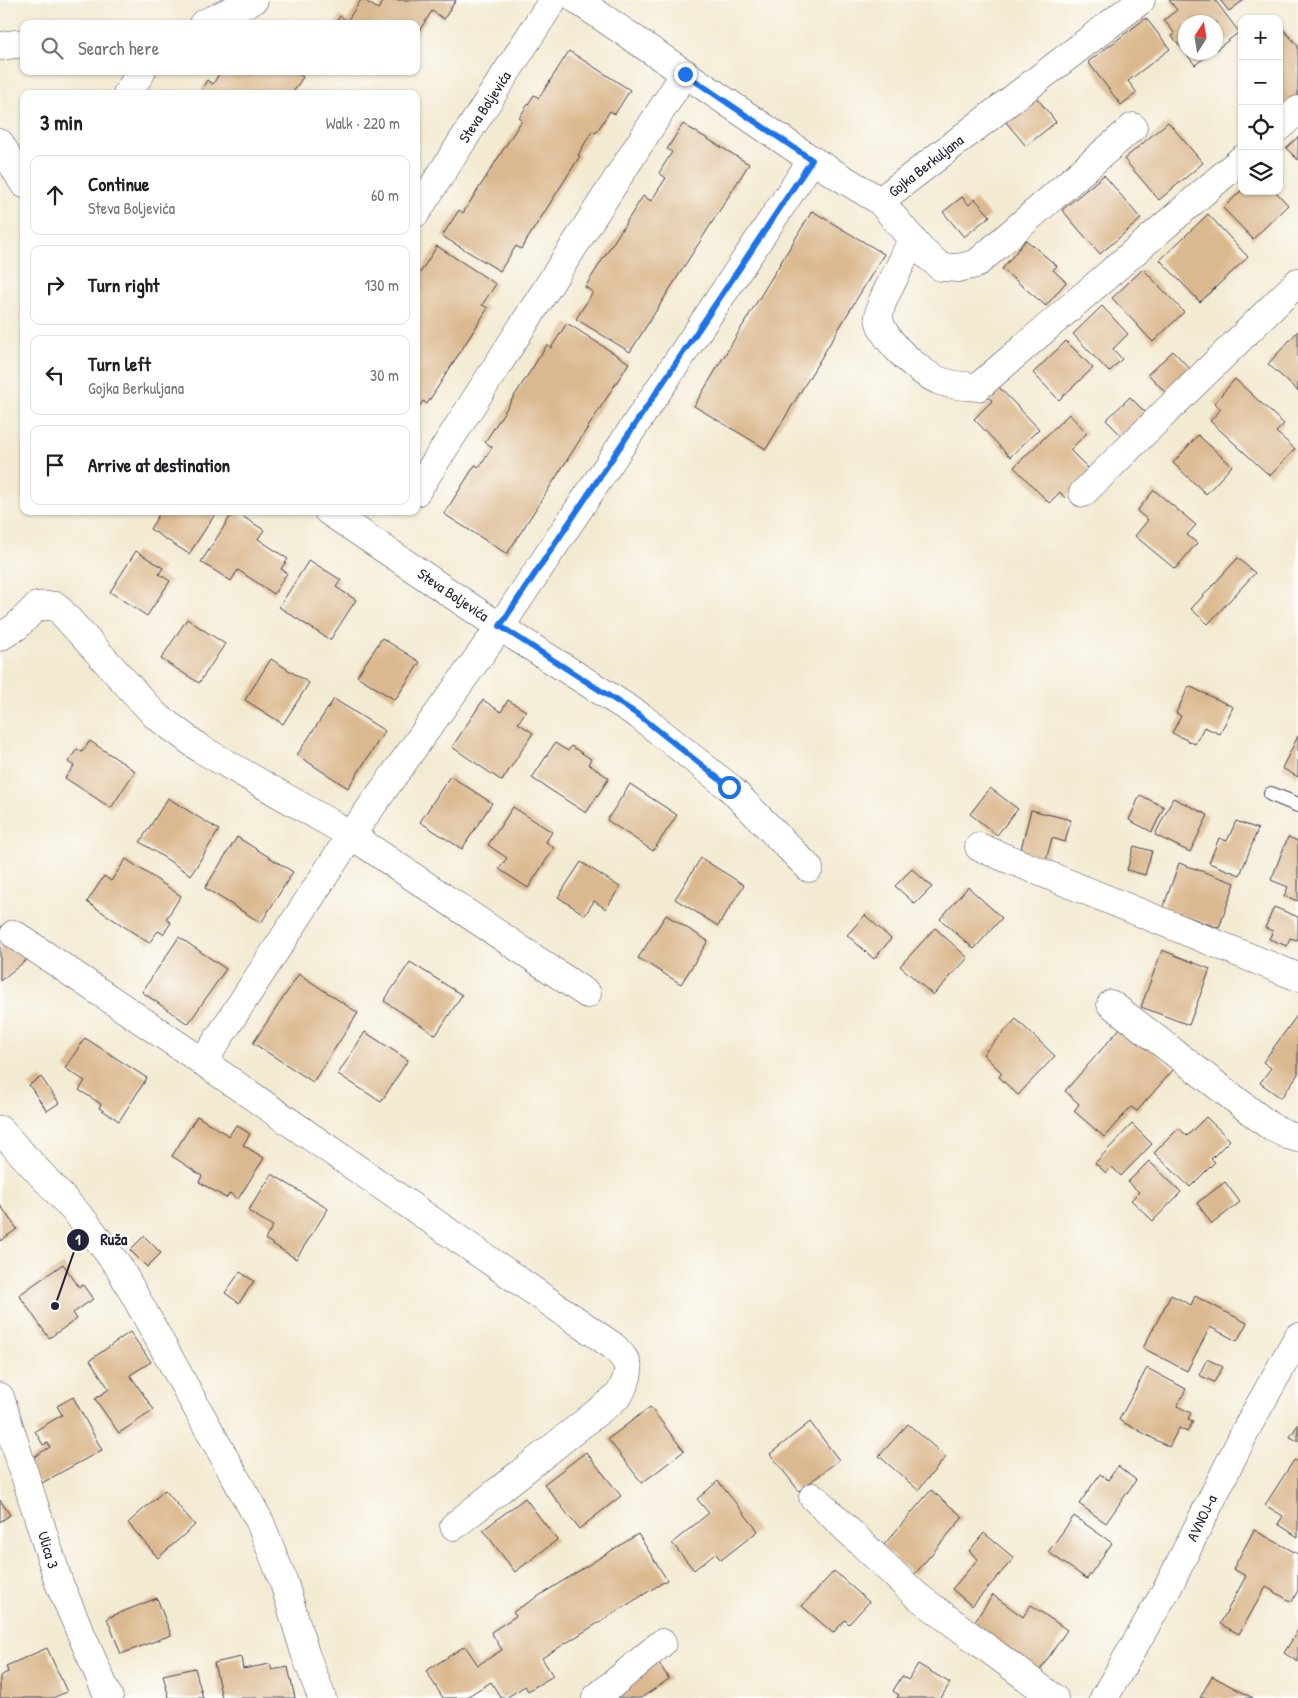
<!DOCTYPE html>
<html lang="en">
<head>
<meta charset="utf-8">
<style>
  body { margin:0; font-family:"Patrick Hand",sans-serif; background:#f6f6f6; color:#202124 }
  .controls { position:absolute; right:15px; top:15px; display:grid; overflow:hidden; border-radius:10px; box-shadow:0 1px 4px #0004 }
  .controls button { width:45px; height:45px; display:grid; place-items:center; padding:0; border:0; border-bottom:1px solid #e0e0e0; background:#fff; color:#202124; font:25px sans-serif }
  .compass { position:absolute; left:1178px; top:15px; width:45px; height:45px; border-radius:50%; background:#fff; box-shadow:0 1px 4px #0004; rotate:12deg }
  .stop { position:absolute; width:15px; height:15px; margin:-11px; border:4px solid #1a73e8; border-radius:50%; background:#fff }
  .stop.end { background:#1a73e8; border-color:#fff; box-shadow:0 1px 5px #0008 }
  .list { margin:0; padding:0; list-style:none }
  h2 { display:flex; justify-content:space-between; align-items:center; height:65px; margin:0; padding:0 20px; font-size:21px }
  h2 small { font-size:16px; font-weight:400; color:#757577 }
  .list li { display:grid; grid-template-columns:32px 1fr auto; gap:15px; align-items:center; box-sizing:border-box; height:80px; margin:0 10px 10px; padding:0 10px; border:1px solid #e0e0e0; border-radius:10px }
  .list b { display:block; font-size:19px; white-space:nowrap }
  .list p { margin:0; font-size:16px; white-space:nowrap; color:#757577 }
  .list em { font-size:16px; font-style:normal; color:#757577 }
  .icon { flex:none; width:28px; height:28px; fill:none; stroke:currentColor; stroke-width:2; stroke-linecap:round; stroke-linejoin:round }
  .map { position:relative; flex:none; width:1298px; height:1698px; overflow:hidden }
  .search { position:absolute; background:#fff; box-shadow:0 1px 4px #0004; left:20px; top:20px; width:400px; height:55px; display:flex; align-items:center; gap:12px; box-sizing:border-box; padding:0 18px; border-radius:10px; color:#757577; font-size:19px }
  .panel { position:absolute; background:#fff; box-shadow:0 1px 4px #0004; left:20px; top:90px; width:400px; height:425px; border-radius:10px }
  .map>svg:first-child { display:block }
  .building { fill:#dbb990 }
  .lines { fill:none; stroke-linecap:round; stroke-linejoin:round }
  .lane-casing { stroke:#414052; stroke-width:16 }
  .street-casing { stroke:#414052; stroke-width:29 }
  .lane { stroke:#fff; stroke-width:14 }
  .street { stroke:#fff; stroke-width:28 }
  .route { stroke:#1a73e8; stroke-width:6 }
  .labels { text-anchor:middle; stroke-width:4; stroke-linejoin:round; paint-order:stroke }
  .street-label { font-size:15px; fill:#22223b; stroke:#fdfcf7 }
  .leader { fill:none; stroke:#22223b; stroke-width:2 }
  .callout-dot { fill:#22223b; stroke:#fdfcf7; stroke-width:2 }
  .mark-label { font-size:15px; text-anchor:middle; font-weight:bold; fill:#fff }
  .callout-label { font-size:16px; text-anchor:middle; font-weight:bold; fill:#22223b; stroke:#fdfcf7; stroke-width:4; stroke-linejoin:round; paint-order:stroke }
</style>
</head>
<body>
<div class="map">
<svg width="1298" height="1698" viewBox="0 0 1298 1698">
  <rect width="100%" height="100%" fill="#fdfcf7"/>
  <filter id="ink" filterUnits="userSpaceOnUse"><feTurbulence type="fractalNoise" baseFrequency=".02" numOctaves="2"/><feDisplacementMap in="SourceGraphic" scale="10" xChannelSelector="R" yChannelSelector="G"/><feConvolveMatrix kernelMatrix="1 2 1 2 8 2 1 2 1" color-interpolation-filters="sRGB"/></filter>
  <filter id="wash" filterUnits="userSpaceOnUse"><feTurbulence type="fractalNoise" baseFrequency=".0096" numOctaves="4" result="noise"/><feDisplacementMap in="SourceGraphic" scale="20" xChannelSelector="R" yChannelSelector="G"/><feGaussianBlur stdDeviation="1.12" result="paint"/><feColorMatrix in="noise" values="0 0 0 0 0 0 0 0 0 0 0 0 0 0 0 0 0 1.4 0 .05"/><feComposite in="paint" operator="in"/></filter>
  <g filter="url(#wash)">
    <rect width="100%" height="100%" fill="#f3ead2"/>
    <g id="blocks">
      <!-- building -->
      <g class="building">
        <path d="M361 0H364L378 9 385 0H456L444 19 432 11 417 34 416 24H335L340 16 347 21Z"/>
        <path d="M1169 0H1215L1239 32 1216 50V22H1186V52H1212L1195 65 1172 36 1175 34 1164 20 1177 10Z"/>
        <path d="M1220 0H1244L1229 11Z"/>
        <path d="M1146 18 1170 49 1128 81 1137 93 1121 105 1088 62Z"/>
        <path d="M1282 28 1298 46V101L1279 110V30Z"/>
        <path d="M569 51 630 90 615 114 610 111 596 133 592 131 578 155 580 156 521 249 516 246 500 271 442 236 459 210 463 213 522 120 519 118 534 95 539 98Z"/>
        <path d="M221 71H245L251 75 253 71H294L303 77 292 94H199L207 80 213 84Z"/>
        <path d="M1036 97 1056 122 1026 146 1005 121Z"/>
        <path d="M1168 122 1203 163 1159 200 1124 159Z"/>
        <path d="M683 124 749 164 630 352 576 319 593 292 585 287 643 196 651 201 666 178 659 173 672 152 667 149Z"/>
        <path d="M1298 137V160L1286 148Z"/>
        <path d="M1104 175 1141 219 1100 254 1062 210Z"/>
        <path d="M1242 190V191H1275L1288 205 1253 239 1223 208Z"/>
        <path d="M962 197 969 205 975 199 990 216 964 237 943 212Z"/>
        <path d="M812 211 884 254 766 449 694 406Z"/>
        <path d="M1208 214 1248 257 1200 302 1160 260Z"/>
        <path d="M1026 240 1057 266 1053 270 1066 282 1046 306 1002 269Z"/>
        <path d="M437 246 496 284 482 305 488 308 427 404 423 401 416 412V279Z"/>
        <path d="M1143 269 1184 312 1153 342 1112 298Z"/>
        <path d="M1102 306 1128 334 1113 349 1122 359 1109 372 1073 334Z"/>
        <path d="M567 323 629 363 507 554 444 514 475 465 480 467 492 447 485 442 547 345 551 348Z"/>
        <path d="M1298 331V391L1268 364Z"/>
        <path d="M1066 341 1093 368 1059 400 1033 373Z"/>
        <path d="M1173 351 1194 373 1169 396 1148 374Z"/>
        <path d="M1235 379 1284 424 1276 432 1295 449 1270 476 1210 421 1221 409 1214 403Z"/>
        <path d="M997 385 1039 429 1010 457 974 419 992 401 987 395Z"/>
        <path d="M1130 397 1147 414 1123 437 1106 420Z"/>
        <path d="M1069 414 1087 433 1070 450 1092 472 1065 498 1060 492 1049 503 1014 467Z"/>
        <path d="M1198 435 1232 466 1206 494 1173 463Z"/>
        <path d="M1154 490 1196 525 1187 535 1197 543 1175 569 1135 536 1148 520 1137 511Z"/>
        <path d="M161 511H213L216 513 189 554 150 529Z"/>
        <path d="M234 511 264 530 258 539 288 559 281 569 287 573 274 594 238 570 231 581 201 562Z"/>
        <path d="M136 551 163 568 159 574 170 581 147 616 110 592Z"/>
        <path d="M1238 558 1255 573 1208 624 1191 609Z"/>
        <path d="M309 560 341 580 336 587 356 600 330 640 279 607Z"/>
        <path d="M187 619 225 644 199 683 161 659Z"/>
        <path d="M382 638 420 662 395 700 357 676Z"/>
        <path d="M271 659 309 683 283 724 245 700Z"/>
        <path d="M1189 686 1233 707 1220 734 1204 727 1195 744 1172 733 1181 716 1176 713Z"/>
        <path d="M334 699 385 731 348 788 297 755Z"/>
        <path d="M483 700 501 712 508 700 526 711 518 723 533 733 502 781 452 747Z"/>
        <path d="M1298 736V777L1282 768Z"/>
        <path d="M90 741 135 771 111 808 65 778 74 766 68 762 77 749 82 752Z"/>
        <path d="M555 743 568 751 571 746 591 759 588 764 609 778 586 813 532 778Z"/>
        <path d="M450 776 492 803 462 849 420 822Z"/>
        <path d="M630 784 677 815 653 851 607 820Z"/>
        <path d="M990 788 1018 809 997 835 970 814Z"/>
        <path d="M1140 795 1164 807 1152 832 1129 820Z"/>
        <path d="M168 798 219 830 191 875 140 842Z"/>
        <path d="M1173 798 1208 815 1190 852 1155 835Z"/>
        <path d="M513 807 552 832 546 842 554 848 528 888 499 869 507 858 488 845Z"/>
        <path d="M1031 810 1071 820 1065 842 1052 838 1045 864 1019 856Z"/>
        <path d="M1236 821 1258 829 1240 875 1209 863 1219 838 1227 841Z"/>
        <path d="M237 837 293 872 261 923 205 888Z"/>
        <path d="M1288 837 1298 841V901L1284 896 1288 887 1271 880Z"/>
        <path d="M1134 846 1152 851 1145 875 1127 870Z"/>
        <path d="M701 858 744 885 718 926 675 899Z"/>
        <path d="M126 859 181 896 166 919 171 923 163 934 158 931 149 943 87 902 104 876 111 881Z"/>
        <path d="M581 862 620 887 606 909 594 901 585 915 558 897Z"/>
        <path d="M1179 863 1235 883 1219 928 1163 908Z"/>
        <path d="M912 869 932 887 915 904 895 886Z"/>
        <path d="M968 887 1002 918 974 949 940 919Z"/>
        <path d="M1274 907 1298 917V937L1297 940 1290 938 1287 946 1269 939 1273 931 1265 928Z"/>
        <path d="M666 915 708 941 681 984 638 958Z"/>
        <path d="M865 915 891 939 874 959 847 935Z"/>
        <path d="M2 926 29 958 0 981V928Z"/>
        <path d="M935 928 968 958 933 995 900 966Z"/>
        <path d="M179 937 226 969 188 1024 142 992Z"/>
        <path d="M1162 950 1210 969 1189 1025 1141 1007Z"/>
        <path d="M410 962 462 995 436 1035 384 1001Z"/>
        <path d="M299 974 358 1013 313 1082 253 1043Z"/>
        <path d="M1298 1014V1074L1281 1098 1260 1083 1271 1068 1263 1062Z"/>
        <path d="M1016 1019 1055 1056 1018 1095 999 1077 1002 1073 983 1054Z"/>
        <path d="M1123 1025 1174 1069 1137 1111 1131 1107 1104 1137 1074 1111 1079 1104 1065 1091Z"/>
        <path d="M365 1032 408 1060 381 1102 338 1074Z"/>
        <path d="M85 1038 147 1078 119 1121 99 1108 101 1104 79 1090 85 1081 65 1068Z"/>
        <path d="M41 1077 59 1103 47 1111 29 1085Z"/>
        <path d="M197 1116 229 1136 236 1125 250 1134 243 1145 264 1158 238 1199 230 1193 226 1198 199 1182 202 1176 172 1156Z"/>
        <path d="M1206 1117 1230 1140 1211 1159 1215 1162 1190 1187 1154 1153 1179 1128 1187 1136Z"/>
        <path d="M1132 1124 1152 1144 1121 1176 1112 1167 1106 1173 1095 1163Z"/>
        <path d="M1149 1161 1181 1192 1153 1221 1131 1200 1139 1192 1128 1182Z"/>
        <path d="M272 1174 328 1209 296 1259 265 1239 273 1226 248 1211Z"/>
        <path d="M1225 1182 1240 1202 1212 1224 1197 1203Z"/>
        <path d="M0 1205 17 1229 0 1241Z"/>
        <path d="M144 1236 161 1253 147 1267 130 1250Z"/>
        <path d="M63 1264 79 1287 83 1285 93 1299 73 1313 77 1319 49 1338 19 1295Z"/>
        <path d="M240 1272 254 1281 239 1303 225 1293Z"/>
        <path d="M1171 1295 1191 1305 1195 1296 1247 1323 1237 1341 1210 1327 1187 1371 1143 1348Z"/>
        <path d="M130 1332 151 1362 130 1375 154 1410 119 1433 95 1399 109 1389 90 1360Z"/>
        <path d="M1207 1359 1223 1367 1214 1382 1199 1375Z"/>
        <path d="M1147 1368 1186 1389 1177 1406 1191 1413 1188 1419 1193 1421 1187 1432 1179 1428 1169 1447 1119 1420Z"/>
        <path d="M73 1397 102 1450 40 1484 27 1461 50 1447 48 1443 43 1445 35 1431 62 1415 57 1406Z"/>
        <path d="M650 1407 684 1451 642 1483 608 1439Z"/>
        <path d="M810 1422 839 1460 799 1491 770 1454Z"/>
        <path d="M908 1424 946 1457 918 1490 879 1456Z"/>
        <path d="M1298 1424V1441L1290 1437Z"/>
        <path d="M586 1452 621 1496 579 1529 544 1484Z"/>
        <path d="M1294 1460 1298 1462V1537L1278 1524 1283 1516 1265 1505Z"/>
        <path d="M1118 1466 1136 1480 1106 1523 1079 1504 1100 1474 1108 1480Z"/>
        <path d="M718 1481 758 1531 721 1560 715 1553 694 1570 672 1543 709 1513 697 1499Z"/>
        <path d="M165 1490 195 1525 158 1558 128 1523Z"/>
        <path d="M931 1490 963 1517 914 1575 882 1547Z"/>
        <path d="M525 1498 557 1540 515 1572 483 1530Z"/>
        <path d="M0 1500 10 1515 0 1522Z"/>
        <path d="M1074 1516 1112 1543 1087 1579 1048 1552Z"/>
        <path d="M1254 1530 1298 1554V1590L1292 1602 1266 1587 1239 1634 1220 1624 1246 1576 1233 1569Z"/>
        <path d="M984 1533 1014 1558 972 1606 952 1589 978 1559 969 1551Z"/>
        <path d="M638 1534 667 1580 542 1658 553 1676 528 1691 525 1686 506 1698H501L491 1682 465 1698H443L426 1671 465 1646 478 1665 502 1650 491 1632 516 1616 513 1612Z"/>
        <path d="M834 1571 869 1602 849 1624 845 1620 833 1633 802 1606Z"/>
        <path d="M993 1595 1023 1617 1031 1605 1067 1630 1036 1676 969 1629Z"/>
        <path d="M157 1598 171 1635 121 1654 107 1618Z"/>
        <path d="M1298 1630V1662L1284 1653Z"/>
        <path d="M47 1648 67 1692 52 1698H0V1676L8 1672 6 1666Z"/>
        <path d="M241 1657 243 1669 270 1664 272 1670 288 1667 295 1698H222L214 1663Z"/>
        <path d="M657 1660 669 1679 641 1698H605Z"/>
        <path d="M918 1664 950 1683 941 1698H897L899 1695 893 1691 902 1676 908 1680Z"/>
        <path d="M195 1668 203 1698H169L163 1675Z"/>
        <path d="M1212 1676 1253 1698H1200Z"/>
      </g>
    </g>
  </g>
  <g filter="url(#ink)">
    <use href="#blocks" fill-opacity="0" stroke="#414052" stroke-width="1"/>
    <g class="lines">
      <!-- lane casing -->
      <g class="lane-casing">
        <path id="lane" d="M1271 794 1298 805"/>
      </g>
      <!-- street casing -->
      <g class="street-casing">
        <g id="street">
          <path d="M577 0 812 160 880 201 921 250 941 267 958 268 976 264 1133 127"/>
          <path d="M203 24 254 0"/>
          <path d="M0 46 24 43"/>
          <path d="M127 94 142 71"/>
          <path d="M1279 127 1298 110"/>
          <path d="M0 143 24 184"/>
          <path d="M880 201 1141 0"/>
          <path d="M416 213 553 0"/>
          <path d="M912 239C907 251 902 262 896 274 890 287 880 301 879 316 879 338 921 374 940 381 953 386 965 386 978 387L1242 159"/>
          <path d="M416 492 685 73"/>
          <path d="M1083 493 1298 282"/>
          <path d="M328 511 500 627 640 716 729 787 809 868"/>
          <path d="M0 637 16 627 37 606H56L155 715 201 749 351 835 587 994"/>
          <path d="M979 847 1298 977"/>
          <path d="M14 934 203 1062 613 1346C632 1365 632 1371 619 1395L454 1526"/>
          <path d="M1111 1004 1271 1127 1288 1135 1298 1138"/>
          <path d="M203 1062 351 835 500 627 812 160"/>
          <path d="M0 1130 85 1222 119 1267 260 1522 284 1583 305 1653 322 1698"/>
          <path d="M0 1397 59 1583 109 1698"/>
          <path d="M813 1497 916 1595 1054 1698"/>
          <path d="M596 1698 662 1643"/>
          <path d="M1104 1698 1168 1587 1250 1422 1298 1337"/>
        </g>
      </g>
      <!-- lane -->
      <use href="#lane" class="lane"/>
      <!-- street -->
      <use href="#street" class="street"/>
    </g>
  </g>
  <g class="lines" filter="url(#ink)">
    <!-- route -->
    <path class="route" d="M685 74 812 160 500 626 640 716 729 787"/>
  </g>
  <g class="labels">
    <!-- street labels -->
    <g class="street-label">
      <text transform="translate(485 107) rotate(-57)" y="5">Steva Boljevića</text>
      <text transform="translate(926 166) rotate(-38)" y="5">Gojka Berkuljana</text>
      <text transform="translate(453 595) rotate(34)" y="5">Steva Boljevića</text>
      <text transform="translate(1202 1518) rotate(-64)" y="5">AVNOJ-a</text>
      <text transform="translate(48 1550) rotate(73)" y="5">Ulica 3</text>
    </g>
  </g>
  <!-- callouts -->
  <path class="leader" d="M55 1306L78 1240"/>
  <g class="callout-dot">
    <circle cx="55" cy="1306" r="5"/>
    <circle cx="78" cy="1240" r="12"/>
  </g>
  <g class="mark-label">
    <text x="78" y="1245">1</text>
  </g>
  <g class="callout-label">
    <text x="114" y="1245">Ruža</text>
  </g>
</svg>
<div class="controls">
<button>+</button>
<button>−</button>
<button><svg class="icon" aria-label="locate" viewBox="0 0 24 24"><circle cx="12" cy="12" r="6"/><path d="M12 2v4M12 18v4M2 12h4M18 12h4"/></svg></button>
<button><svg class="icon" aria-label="layers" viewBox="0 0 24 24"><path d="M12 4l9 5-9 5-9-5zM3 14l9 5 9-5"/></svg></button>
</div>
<svg class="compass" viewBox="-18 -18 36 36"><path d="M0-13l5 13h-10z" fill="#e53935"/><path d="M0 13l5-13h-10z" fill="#757577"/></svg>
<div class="stop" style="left:729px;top:787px"></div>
<div class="stop end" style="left:685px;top:74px"></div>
<div class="search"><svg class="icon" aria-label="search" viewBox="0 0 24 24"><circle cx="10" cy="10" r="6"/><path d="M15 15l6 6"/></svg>Search here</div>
<section class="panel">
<h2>3 min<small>Walk · 220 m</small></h2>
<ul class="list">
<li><svg class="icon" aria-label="ahead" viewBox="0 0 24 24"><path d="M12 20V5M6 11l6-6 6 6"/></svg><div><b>Continue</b><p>Steva Boljevića</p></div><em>60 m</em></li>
<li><svg class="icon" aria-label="right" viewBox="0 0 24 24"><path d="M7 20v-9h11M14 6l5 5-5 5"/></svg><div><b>Turn right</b></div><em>130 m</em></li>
<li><svg class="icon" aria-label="left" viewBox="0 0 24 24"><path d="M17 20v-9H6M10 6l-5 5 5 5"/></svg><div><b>Turn left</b><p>Gojka Berkuljana</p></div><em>30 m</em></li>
<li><svg class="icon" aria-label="arrive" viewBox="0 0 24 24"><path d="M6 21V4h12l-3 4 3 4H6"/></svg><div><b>Arrive at destination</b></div></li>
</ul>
</section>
</div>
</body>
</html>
